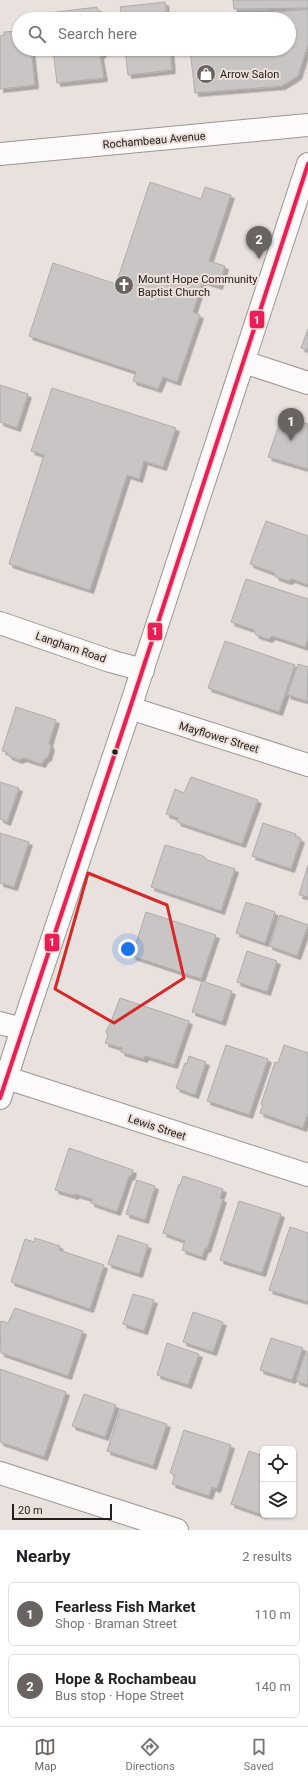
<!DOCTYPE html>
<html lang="en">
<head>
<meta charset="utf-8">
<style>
  body { margin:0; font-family:Roboto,sans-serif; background:#f2f2f2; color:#202124 }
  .controls { position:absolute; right:12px; bottom:12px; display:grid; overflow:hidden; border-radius:6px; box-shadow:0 1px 3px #0004 }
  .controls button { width:36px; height:36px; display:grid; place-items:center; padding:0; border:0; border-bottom:1px solid #e0e0e0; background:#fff; color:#202124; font:20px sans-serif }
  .scale { position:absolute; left:12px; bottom:10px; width:100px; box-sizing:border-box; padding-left:4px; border:2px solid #25201e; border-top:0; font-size:11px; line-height:14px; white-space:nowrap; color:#25201e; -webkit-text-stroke:3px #eddfd9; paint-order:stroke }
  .you { position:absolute; left:128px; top:949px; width:14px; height:14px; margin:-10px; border:3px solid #fff; border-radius:50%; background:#1a73e8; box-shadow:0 0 0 6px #1a73e833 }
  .badge { display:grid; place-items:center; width:26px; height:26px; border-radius:50%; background:#696461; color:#fff; font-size:13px; font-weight:700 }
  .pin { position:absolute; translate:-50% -33px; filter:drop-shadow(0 1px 2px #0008) }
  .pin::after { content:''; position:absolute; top:21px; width:14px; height:12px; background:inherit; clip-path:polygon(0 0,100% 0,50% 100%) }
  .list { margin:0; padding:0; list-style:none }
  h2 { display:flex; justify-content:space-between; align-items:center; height:52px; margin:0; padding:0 16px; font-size:17px }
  h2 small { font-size:13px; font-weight:400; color:#757577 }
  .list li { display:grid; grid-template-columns:26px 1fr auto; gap:12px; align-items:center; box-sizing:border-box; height:64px; margin:0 8px 8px; padding:0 8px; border:1px solid #e0e0e0; border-radius:6px }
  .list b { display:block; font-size:15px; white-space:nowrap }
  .list p { margin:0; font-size:13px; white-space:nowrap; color:#757577 }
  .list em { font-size:13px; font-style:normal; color:#757577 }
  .icon { flex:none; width:22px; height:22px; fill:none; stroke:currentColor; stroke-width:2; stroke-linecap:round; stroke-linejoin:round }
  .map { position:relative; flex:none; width:308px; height:1530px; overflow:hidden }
  .search { position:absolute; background:#fff; box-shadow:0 1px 3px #0004; left:12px; right:12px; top:12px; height:44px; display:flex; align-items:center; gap:10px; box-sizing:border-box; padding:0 14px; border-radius:22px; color:#757577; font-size:15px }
  .sheet { height:196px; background:#fff }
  nav { display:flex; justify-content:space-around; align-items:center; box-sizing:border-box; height:56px; border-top:1px solid #e0e0e0; background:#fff; font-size:11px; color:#757577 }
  nav a { display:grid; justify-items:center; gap:2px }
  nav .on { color:#696461 }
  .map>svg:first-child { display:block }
  .building { fill:#c9c5c5; stroke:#afacac; filter:url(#shadow) }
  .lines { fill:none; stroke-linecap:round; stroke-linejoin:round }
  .minor-casing { stroke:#9b9694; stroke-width:24 }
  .tertiary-casing { stroke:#9b9694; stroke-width:24 }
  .secondary-casing { stroke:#9b9694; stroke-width:24 }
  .minor { stroke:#fcfafa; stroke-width:22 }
  .tertiary { stroke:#fcfafa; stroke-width:22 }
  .secondary { stroke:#fcfafa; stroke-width:22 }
  .bus-1-casing { stroke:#eddfd9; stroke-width:7 }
  .bus-1 { stroke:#ea1d57; stroke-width:4 }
  .marked { fill:none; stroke:#d62828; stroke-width:3; stroke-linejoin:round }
  .bus-dot { fill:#25201e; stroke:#eddfd9; stroke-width:1.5 }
  .labels { text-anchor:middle; stroke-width:4; stroke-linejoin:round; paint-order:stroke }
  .poi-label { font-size:11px; fill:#25201e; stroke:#eddfd9; text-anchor:start }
  .street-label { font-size:11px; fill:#25201e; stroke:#eddfd9 }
  .line-badge { stroke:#eddfd9; stroke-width:1.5 }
  .badge-label { font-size:11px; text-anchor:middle; font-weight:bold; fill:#fff }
</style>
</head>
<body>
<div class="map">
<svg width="308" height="1530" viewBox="0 0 308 1530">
  <defs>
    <filter id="shadow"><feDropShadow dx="3.5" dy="3.5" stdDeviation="0" flood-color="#0004"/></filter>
  </defs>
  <rect width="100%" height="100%" fill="#e8e1de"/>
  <!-- building -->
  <g class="building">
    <path d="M233 0H308V8L234 9Z"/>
    <path d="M165 2 167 19H122L120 7Z"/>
    <path d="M97 7 99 19H49V13Z"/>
    <path d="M308 9V44L298 76 282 86 195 93 190 49H289V19H214Z"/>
    <path d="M19 31V49H31L35 85 0 89V36L4 35V32Z"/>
    <path d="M53 49H103L104 52 100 56 104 78 57 83Z"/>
    <path d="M125 49H170L172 70 128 75Z"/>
    <path d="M150 182 201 199 205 187 231 195 209 261 225 266 219 286 203 281 193 312 200 315 177 382 163 377 158 389 133 381 136 372 29 336 53 263 116 284Z"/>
    <path d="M308 329V350L301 348Z"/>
    <path d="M0 385 28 394 17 428 0 422Z"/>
    <path d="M52 388 176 428 163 467 144 461 139 479 127 475 90 590 9 564 44 455 31 451Z"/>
    <path d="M282 416 308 424V469L268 457Z"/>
    <path d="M266 521 308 536V585L292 579 288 581 276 577 274 573 250 564Z"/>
    <path d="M246 579 308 599V638L305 647 272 636 269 639 256 635 254 630 231 622Z"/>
    <path d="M225 641 295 665 279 712 208 688Z"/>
    <path d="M298 664 308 667 307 701 287 695Z"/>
    <path d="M16 707 56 720 49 743 51 747 48 757 44 760 42 764 23 758 19 760 9 756 6 752 2 751Z"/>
    <path d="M191 777 258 800 242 844 177 822 178 818 166 814 175 789 184 793Z"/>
    <path d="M0 782 19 788 7 822 0 819Z"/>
    <path d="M263 823 296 834 295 836 301 839 291 869 252 856Z"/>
    <path d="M0 833 29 842 14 887 0 883Z"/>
    <path d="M165 845 203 856 207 860 235 869 221 911 151 887Z"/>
    <path d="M308 865V897L299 895Z"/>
    <path d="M246 902 275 912 265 943 236 933Z"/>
    <path d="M146 912 216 935 201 979 132 956Z"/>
    <path d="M280 915 308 925 297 956 269 946Z"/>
    <path d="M247 951 277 961 267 992 237 982Z"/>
    <path d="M202 981 232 991 222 1022 192 1012Z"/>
    <path d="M120 998 189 1021 174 1065 145 1056 144 1059 121 1052 122 1048 105 1043 108 1036 106 1032 112 1019Z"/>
    <path d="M226 1045 268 1059 249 1115 207 1101Z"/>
    <path d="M284 1045 308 1053V1113L303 1128 260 1113 263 1105 261 1104 275 1062 278 1063Z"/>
    <path d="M189 1056 206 1062 195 1095 176 1088 185 1063 187 1064Z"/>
    <path d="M69 1148 133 1170 131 1177 129 1176 117 1212 91 1203 92 1199 75 1194V1196L55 1190Z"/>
    <path d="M183 1176 223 1189 220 1198 223 1199 207 1249 205 1248 202 1257 182 1250 185 1241 163 1233 179 1184 180 1185Z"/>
    <path d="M137 1180 155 1186 145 1220 126 1214Z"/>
    <path d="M239 1201 281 1214 262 1273 220 1260Z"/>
    <path d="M290 1227 308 1233V1302L269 1290Z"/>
    <path d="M118 1235 148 1245 139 1274 108 1264Z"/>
    <path d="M35 1238 60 1246 59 1250 104 1265 90 1309 11 1282 25 1239 34 1242Z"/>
    <path d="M133 1294 154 1300 144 1331 123 1324Z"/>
    <path d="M15 1308 83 1331 68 1376 1 1353 0 1323 1 1321 8 1323Z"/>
    <path d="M193 1312 223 1322 213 1352 183 1342Z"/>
    <path d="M271 1338 303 1348 292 1380 260 1370Z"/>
    <path d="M167 1343 199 1354 188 1385 157 1375Z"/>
    <path d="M305 1353 308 1354V1385L296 1381Z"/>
    <path d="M0 1369 66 1392 44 1457 0 1442Z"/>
    <path d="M84 1394 116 1405 105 1437 72 1426Z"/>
    <path d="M121 1409 167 1424 153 1466 107 1451Z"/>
    <path d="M184 1430 231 1445 217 1489 212 1487 209 1496 172 1484 175 1475 170 1473Z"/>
    <path d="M249 1451 263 1456V1515L231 1504Z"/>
  </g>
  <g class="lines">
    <!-- minor casing -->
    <g class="minor-casing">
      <g id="minor">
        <path d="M244 362 308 383"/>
        <path d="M0 623 110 661 143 670"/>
        <path d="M130 708 308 765"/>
        <path d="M0 1023 22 1029"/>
        <path d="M7 1078 308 1175"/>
        <path d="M0 1473 177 1530"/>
      </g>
    </g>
    <!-- tertiary casing -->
    <g class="tertiary-casing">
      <path id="tertiary" d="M0 154 308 125"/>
    </g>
    <!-- secondary casing -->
    <g class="secondary-casing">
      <path id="secondary" d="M0 1098 22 1029 130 708 308 164"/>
    </g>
    <!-- minor -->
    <use href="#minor" class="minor"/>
    <!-- tertiary -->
    <use href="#tertiary" class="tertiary"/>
    <!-- secondary -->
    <use href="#secondary" class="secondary"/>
    <!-- bus-1 casing -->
    <g class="bus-1-casing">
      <path id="bus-1" d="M0 1098 130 708 308 164"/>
    </g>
    <!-- bus-1 -->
    <use href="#bus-1" class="bus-1"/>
  </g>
  <!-- marked area -->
  <path class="marked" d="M88 873 167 905 184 978 114 1023 55 989Z"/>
  <!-- icons -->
  <defs>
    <g id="shop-disc" transform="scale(1)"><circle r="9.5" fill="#696461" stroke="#eddfd9"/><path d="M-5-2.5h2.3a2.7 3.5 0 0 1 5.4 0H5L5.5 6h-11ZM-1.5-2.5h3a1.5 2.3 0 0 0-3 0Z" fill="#fff"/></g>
    <g id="church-disc" transform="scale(1)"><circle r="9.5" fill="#696461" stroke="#eddfd9"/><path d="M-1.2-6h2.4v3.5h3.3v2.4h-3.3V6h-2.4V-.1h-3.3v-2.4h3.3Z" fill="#fff"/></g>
  </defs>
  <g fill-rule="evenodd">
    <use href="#shop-disc" x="206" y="74"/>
    <use href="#church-disc" x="124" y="285"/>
  </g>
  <!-- markers -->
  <circle class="bus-dot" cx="115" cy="752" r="3.5"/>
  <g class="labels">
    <!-- poi labels -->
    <g class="poi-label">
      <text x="220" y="78">Arrow Salon</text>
      <text x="138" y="283">Mount Hope Community<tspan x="138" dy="13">Baptist Church</tspan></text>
    </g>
    <!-- street labels -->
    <g class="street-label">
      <text transform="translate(154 140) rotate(-5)" y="4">Rochambeau Avenue</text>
      <text transform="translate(71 647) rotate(19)" y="4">Langham Road</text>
      <text transform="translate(219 737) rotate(17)" y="4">Mayflower Street</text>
      <text transform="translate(157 1127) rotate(18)" y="4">Lewis Street</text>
    </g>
  </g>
  <g class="line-badge">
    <rect x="249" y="310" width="16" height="19" rx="4" fill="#ea1d57"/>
    <rect x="147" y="622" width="16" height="19" rx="4" fill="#ea1d57"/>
    <rect x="44" y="933" width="16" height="19" rx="4" fill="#ea1d57"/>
  </g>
  <g class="badge-label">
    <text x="257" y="324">1</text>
    <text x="155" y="635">1</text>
    <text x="52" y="946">1</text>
  </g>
</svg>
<div class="controls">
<button><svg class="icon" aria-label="locate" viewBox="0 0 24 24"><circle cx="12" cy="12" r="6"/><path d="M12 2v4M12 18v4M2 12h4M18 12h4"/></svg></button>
<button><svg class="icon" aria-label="layers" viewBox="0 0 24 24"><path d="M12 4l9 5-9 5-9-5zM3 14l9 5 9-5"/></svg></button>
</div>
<div class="scale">20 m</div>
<div class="you"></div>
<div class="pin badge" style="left:291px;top:441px">1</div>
<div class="pin badge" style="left:259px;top:259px">2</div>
<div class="search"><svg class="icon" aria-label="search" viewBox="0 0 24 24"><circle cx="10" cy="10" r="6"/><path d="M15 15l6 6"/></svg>Search here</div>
</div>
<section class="sheet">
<h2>Nearby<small>2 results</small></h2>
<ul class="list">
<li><span class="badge">1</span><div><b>Fearless Fish Market</b><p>Shop · Braman Street</p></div><em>110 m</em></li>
<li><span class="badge">2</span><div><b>Hope &amp; Rochambeau</b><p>Bus stop · Hope Street</p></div><em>140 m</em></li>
</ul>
</section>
<nav>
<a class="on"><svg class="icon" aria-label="map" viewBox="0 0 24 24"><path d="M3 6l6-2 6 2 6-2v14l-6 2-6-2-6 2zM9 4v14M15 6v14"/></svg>Map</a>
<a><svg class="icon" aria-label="directions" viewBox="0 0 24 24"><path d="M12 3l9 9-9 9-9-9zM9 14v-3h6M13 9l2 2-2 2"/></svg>Directions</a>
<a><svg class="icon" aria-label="saved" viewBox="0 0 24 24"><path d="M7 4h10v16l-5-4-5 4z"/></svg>Saved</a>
</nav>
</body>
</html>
